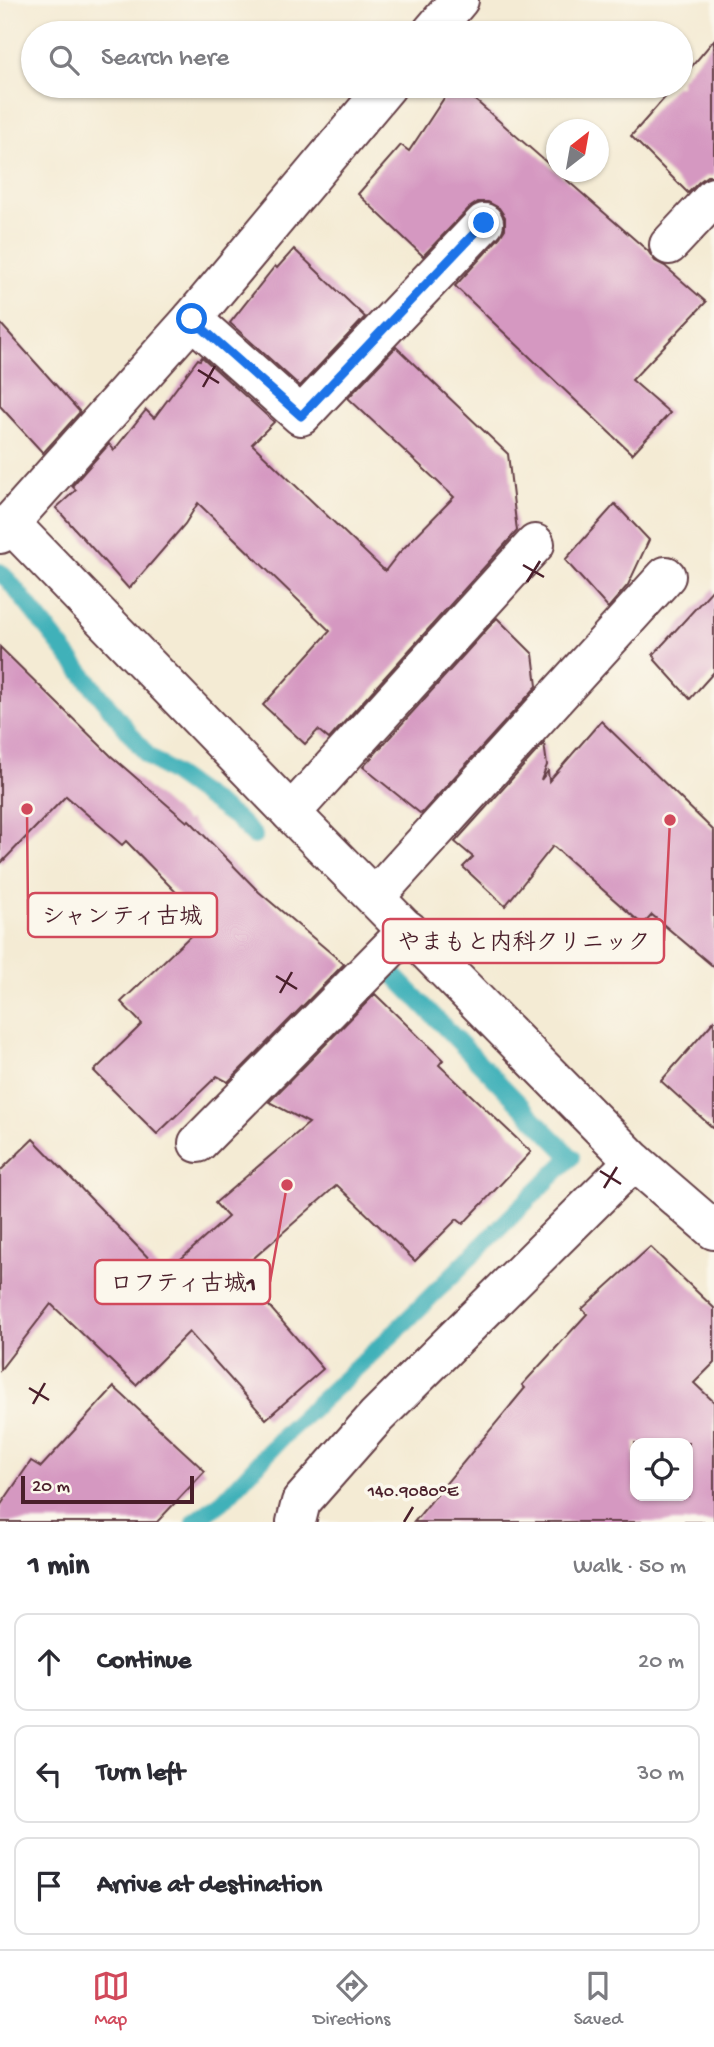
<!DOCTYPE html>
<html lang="en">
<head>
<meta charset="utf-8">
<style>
  body { margin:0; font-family:"Gochi Hand","Klee One",sans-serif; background:#f2f2f3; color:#2b2b33 }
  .controls { position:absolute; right:21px; bottom:21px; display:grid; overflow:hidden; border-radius:14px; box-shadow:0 2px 5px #0004 }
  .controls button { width:63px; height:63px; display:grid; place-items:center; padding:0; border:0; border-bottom:2px solid #e1e1e2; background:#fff; color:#2b2b33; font:35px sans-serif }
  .compass { position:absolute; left:546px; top:119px; width:63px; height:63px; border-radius:50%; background:#fff; box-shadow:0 2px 5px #0004; rotate:31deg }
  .scale { position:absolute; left:21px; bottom:18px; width:173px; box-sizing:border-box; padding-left:7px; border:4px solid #4a1f2b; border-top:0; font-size:19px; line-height:24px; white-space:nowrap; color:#4a1f2b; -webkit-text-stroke:5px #fbf7ec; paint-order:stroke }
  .stop { position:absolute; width:21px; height:21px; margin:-16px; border:5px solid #1a73e8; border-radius:50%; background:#fff }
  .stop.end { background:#1a73e8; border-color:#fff; box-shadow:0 2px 7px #0008 }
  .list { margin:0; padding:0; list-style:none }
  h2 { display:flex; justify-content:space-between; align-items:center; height:91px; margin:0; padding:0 28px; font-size:30px }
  h2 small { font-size:23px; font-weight:400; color:#7c7c81 }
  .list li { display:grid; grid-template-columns:46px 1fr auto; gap:21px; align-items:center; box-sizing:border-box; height:98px; margin:0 14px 14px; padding:0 14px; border:2px solid #e1e1e2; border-radius:14px }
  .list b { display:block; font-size:26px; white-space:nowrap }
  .list em { font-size:23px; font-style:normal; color:#7c7c81 }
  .icon { flex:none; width:38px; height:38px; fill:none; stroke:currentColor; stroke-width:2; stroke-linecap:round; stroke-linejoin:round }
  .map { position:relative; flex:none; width:714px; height:1522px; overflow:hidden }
  .search { position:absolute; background:#fff; box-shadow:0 2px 5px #0004; left:21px; right:21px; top:21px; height:77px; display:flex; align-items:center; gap:18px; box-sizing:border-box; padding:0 24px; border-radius:38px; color:#7c7c81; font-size:26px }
  .sheet { height:427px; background:#fff }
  nav { display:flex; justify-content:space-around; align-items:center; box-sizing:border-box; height:98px; border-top:2px solid #e1e1e2; background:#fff; font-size:19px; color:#7c7c81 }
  nav a { display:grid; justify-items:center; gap:4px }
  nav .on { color:#d1495b }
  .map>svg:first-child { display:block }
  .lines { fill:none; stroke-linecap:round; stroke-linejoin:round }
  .stream { stroke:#40b1b9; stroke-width:18 }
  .building { fill:#d598c1; fill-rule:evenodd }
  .minor-casing { stroke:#643e44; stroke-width:42 }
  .minor { stroke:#fff; stroke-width:38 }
  .route { stroke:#1a73e8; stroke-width:9 }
  .ticks { fill:none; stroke:#4a1f2b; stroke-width:2.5 }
  .ticks-label { font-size:18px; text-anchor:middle; fill:#4a1f2b; stroke:#fbf7ec; stroke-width:7; stroke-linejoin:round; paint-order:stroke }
  .leader { fill:none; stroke:#d1495b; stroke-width:2.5 }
  .callout-dot { fill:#d1495b; stroke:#fbf7ec; stroke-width:2.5 }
  .callout { fill:#fbf7ec; stroke:#d1495b; stroke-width:2.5 }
  .callout-label { font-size:23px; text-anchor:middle; font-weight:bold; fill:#4a1f2b }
</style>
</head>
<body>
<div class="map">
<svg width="714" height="1522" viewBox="0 0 714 1522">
  <rect width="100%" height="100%" fill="#fbf7ec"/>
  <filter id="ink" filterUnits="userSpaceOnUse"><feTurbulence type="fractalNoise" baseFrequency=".0143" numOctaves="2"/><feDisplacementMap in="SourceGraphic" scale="14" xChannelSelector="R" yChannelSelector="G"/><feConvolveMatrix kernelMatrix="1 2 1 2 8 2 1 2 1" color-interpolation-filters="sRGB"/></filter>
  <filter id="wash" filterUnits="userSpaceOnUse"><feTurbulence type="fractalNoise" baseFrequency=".00686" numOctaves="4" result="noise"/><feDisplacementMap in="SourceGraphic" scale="28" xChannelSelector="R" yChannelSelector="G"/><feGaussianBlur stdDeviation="1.57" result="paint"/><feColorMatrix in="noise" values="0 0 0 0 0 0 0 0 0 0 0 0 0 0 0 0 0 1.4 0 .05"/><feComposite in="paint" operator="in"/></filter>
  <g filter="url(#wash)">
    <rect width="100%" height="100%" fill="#f4ebd4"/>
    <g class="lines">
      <!-- stream -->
      <g class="stream">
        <path d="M0 572 9 581 148 756 236 818 254 836"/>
        <path d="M195 1522 223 1501 285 1434 393 1334 571 1157 390 971"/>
      </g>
    </g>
    <g id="blocks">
      <!-- building -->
      <g class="building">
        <path d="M714 40V176H707L699 182 688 193 631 136 675 86H681V79Z"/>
        <path d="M452 86H459L648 251 655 261 665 266 706 302 632 380 670 413 632 454 455 286 500 237 505 229V217L499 208 488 202H478L469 208 423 256 358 194 401 145 409 151Z"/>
        <path d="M294 249 365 317 300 386 230 323 275 266 277 268Z"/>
        <path d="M0 323 80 412 43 453 0 406Z"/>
        <path d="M396 347 508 454 517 531 329 739 318 730 305 744 263 705 330 631 198 503 185 524 129 589 56 508 76 490 72 486 109 444 114 450 146 410 154 418 198 359 200 360 202 357 274 422 252 444 385 571 399 553 454 497 348 398Z"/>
        <path d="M615 504 649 540 628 585 608 608 565 560Z"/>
        <path d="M714 588V672L690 699 655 660 656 658 653 655Z"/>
        <path d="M497 618 533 654 537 686 421 814 363 767Z"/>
        <path d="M0 647 111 756 187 822 189 820 259 892 344 964 228 1082 217 1076 157 1134 94 1071 142 1024 121 1002 205 922 126 841 122 845 66 796 0 864Z"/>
        <path d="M601 721 714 831V967L652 915 643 925 553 846 505 906 463 867 473 857 455 842 544 743 547 765 541 780 548 771 549 781Z"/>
        <path d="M375 994 443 1060 439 1065 531 1152 463 1224 457 1219 415 1261 337 1185 239 1271 323 1369 266 1419 189 1332 136 1385 51 1304 0 1370V1171L33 1139 164 1274 228 1217 215 1203 309 1123 269 1102Z"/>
        <path d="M714 1021V1129L661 1081Z"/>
        <path d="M650 1247 714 1308V1363L694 1383 714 1402V1522H414L525 1388 522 1385 587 1314 582 1309ZM635 1443H688V1496H635Z"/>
        <path d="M114 1387 205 1471 157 1522H0V1506L31 1461 41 1467Z"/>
      </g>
    </g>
  </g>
  <g filter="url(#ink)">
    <use href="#blocks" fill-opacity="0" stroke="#643e44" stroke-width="2"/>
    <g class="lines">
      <!-- minor casing -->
      <g class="minor-casing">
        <g id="minor">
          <path d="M431 33 459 0"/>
          <path d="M669 245 714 197"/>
          <path d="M192 319 301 416 484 223"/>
          <path d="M10 523 291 813 634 1161 714 1230"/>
          <path d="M0 534 192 319 387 86"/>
          <path d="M291 813 535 544"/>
          <path d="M375 897 666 576"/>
          <path d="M198 1143 408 930"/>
          <path d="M296 1522 301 1502 376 1417 634 1161"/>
        </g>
      </g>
      <!-- minor -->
      <use href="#minor" class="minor"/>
    </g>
  </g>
  <g class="lines" filter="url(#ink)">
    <!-- route -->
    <path class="route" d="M192 319 301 416 484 223"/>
  </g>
  <!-- ticks -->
  <path class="ticks" d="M198 370 219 383M203 387 215 366M523 565 544 577M527 582 540 561M276 976 297 989M280 993 292 972M600 1171 621 1184M604 1188 617 1167M29 1388 49 1400M33 1404 45 1383M404 1522 413 1507"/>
  <g class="ticks-label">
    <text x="413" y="1496">140.9080°E</text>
  </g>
  <!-- callouts -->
  <path class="leader" d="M27 809L28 915M670 820L664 941M287 1185L270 1282"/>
  <g class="callout-dot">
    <circle cx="27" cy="809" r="7"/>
    <circle cx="670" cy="820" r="7"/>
    <circle cx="287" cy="1185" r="7"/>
  </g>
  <g class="callout">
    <rect x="28" y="893" width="189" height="44" rx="7"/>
    <rect x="383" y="919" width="281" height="44" rx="7"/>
    <rect x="95" y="1260" width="175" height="44" rx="7"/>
  </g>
  <g class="callout-label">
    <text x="122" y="923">シャンティ古城</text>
    <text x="524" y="949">やまもと内科クリニック</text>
    <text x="183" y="1290">ロフティ古城1</text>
  </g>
</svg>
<div class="controls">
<button><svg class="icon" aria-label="locate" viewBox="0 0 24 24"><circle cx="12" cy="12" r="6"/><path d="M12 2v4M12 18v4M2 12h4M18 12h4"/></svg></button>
</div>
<svg class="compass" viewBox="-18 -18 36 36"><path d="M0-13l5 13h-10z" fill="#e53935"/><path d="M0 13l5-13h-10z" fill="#7c7c81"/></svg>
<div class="scale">20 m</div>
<div class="stop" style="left:192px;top:319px"></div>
<div class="stop end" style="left:484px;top:223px"></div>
<div class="search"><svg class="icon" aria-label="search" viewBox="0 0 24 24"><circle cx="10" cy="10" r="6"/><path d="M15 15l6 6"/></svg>Search here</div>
</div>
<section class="sheet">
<h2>1 min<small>Walk · 50 m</small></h2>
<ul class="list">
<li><svg class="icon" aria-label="ahead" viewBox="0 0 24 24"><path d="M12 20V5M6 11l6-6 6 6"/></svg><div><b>Continue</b></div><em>20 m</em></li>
<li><svg class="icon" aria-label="left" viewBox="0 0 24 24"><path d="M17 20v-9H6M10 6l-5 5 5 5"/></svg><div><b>Turn left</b></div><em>30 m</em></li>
<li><svg class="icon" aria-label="arrive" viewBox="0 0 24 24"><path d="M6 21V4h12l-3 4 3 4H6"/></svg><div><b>Arrive at destination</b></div></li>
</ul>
</section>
<nav>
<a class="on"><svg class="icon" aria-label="map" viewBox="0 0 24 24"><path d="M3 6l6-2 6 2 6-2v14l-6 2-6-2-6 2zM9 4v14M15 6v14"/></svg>Map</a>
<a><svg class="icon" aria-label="directions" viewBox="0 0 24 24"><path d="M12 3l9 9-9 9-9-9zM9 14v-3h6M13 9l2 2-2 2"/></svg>Directions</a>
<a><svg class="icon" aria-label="saved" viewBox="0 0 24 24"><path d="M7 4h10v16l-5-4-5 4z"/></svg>Saved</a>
</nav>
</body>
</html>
